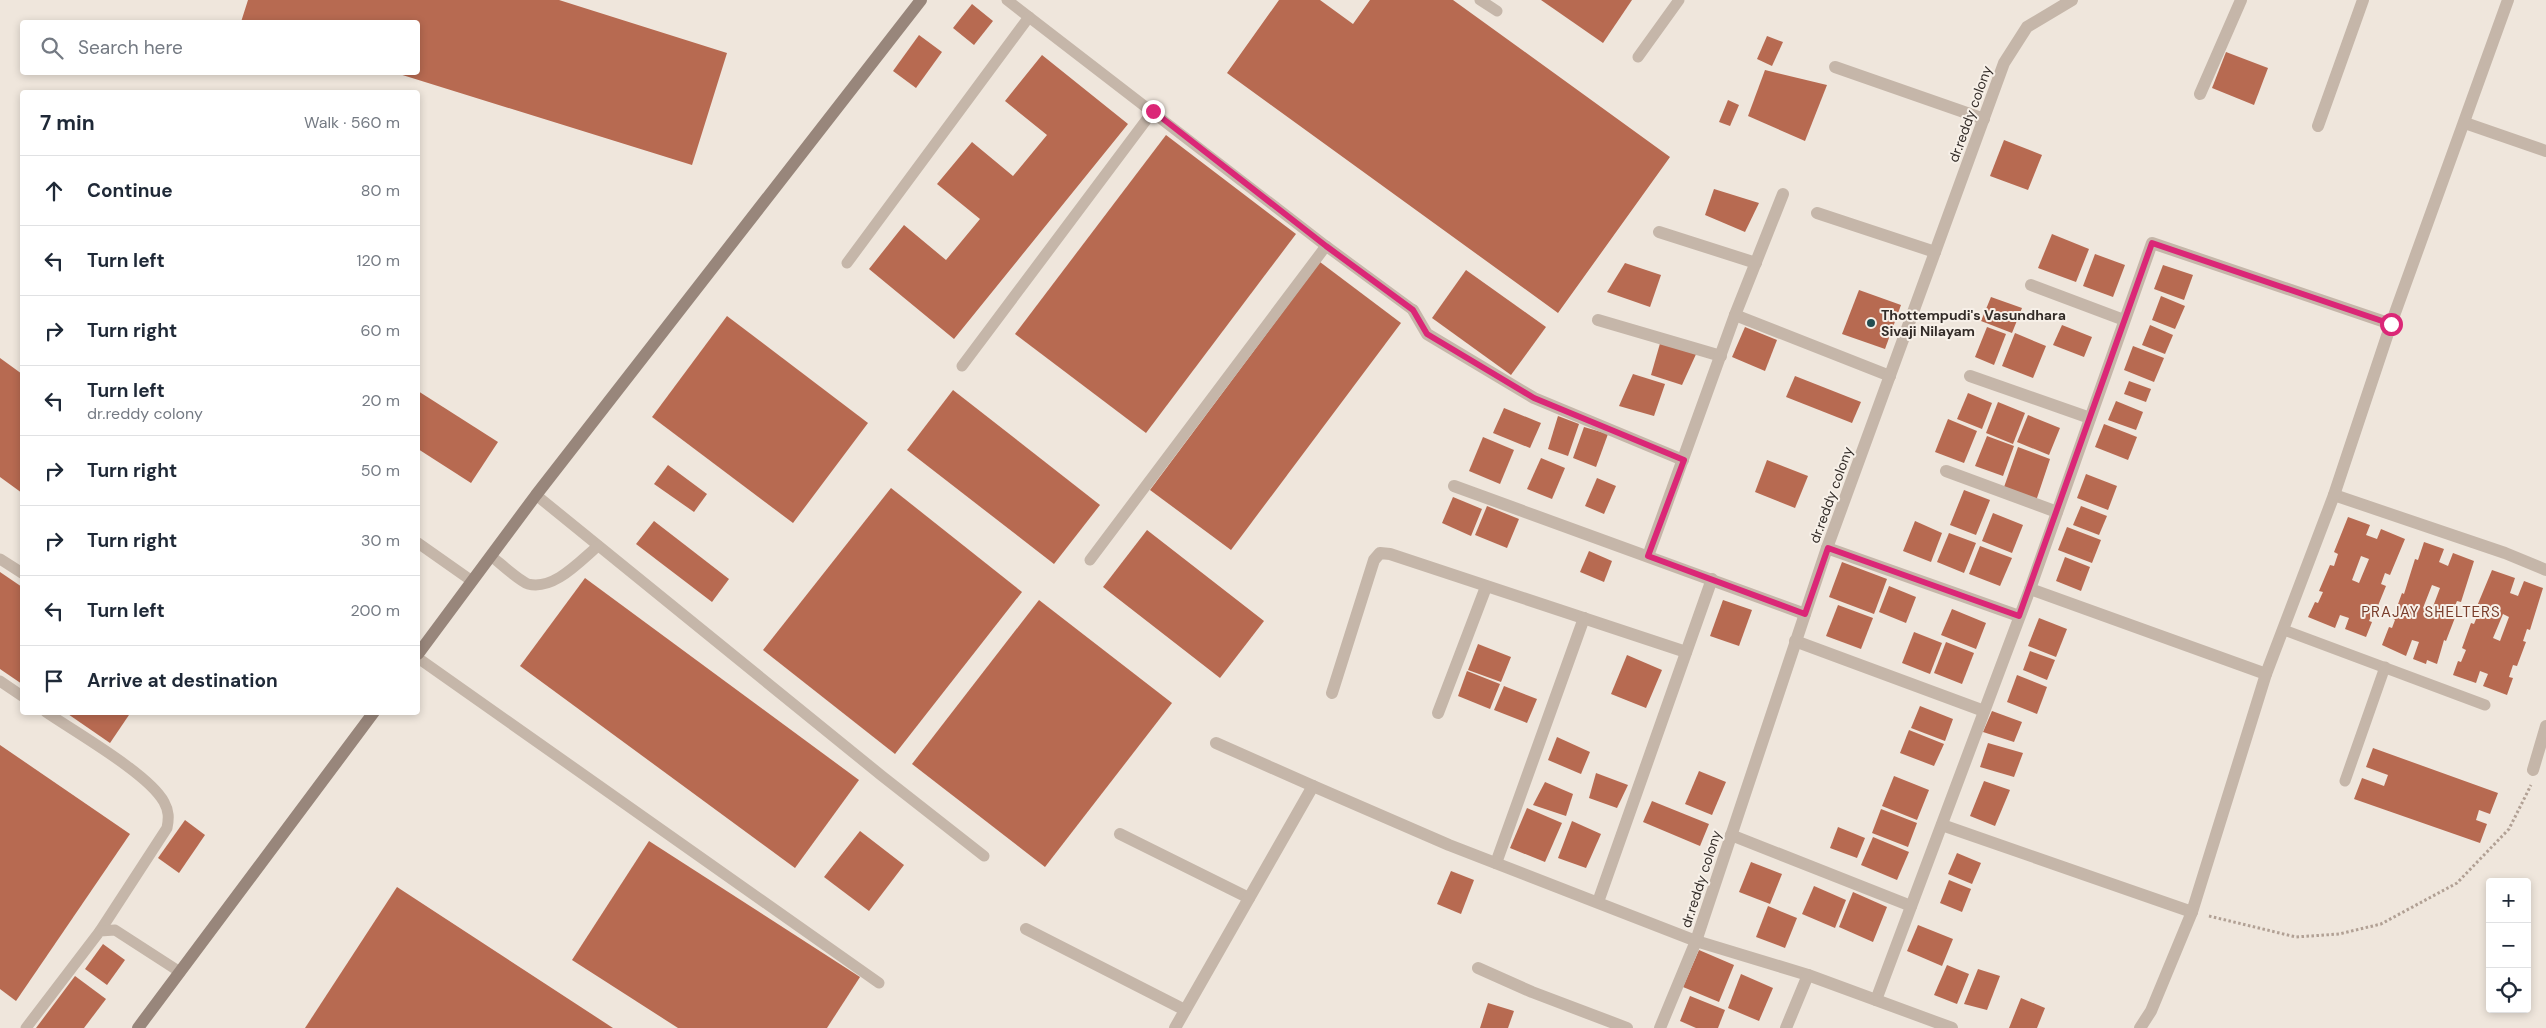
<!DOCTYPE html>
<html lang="en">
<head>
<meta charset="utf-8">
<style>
  body { margin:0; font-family:"DM Sans",sans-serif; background:#f2f2f3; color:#1f2937 }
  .controls { position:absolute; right:15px; bottom:15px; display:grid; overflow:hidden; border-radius:5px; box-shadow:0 2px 8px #0003 }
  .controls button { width:45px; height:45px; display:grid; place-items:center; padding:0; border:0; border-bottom:1px solid #e0e1e3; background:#fff; color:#1f2937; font:25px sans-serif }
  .stop { position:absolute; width:15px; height:15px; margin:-11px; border:4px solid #db2777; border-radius:50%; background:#fff }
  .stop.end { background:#db2777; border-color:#fff; box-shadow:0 1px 5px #0008 }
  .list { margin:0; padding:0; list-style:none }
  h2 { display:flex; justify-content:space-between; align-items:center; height:65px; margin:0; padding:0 20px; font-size:21px }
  h2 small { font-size:16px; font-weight:400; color:#747a83 }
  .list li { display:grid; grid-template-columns:32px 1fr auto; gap:15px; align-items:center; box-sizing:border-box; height:70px; padding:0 20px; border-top:1px solid #e0e1e3 }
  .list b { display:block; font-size:19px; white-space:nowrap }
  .list p { margin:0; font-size:16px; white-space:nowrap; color:#747a83 }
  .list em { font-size:16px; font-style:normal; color:#747a83 }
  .icon { flex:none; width:28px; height:28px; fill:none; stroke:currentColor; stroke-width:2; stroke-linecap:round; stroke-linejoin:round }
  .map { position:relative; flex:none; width:2546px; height:1028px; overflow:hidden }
  .search { position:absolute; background:#fff; box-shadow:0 2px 8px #0003; left:20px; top:20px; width:400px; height:55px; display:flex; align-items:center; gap:12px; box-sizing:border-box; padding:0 18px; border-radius:5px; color:#747a83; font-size:19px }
  .panel { position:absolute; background:#fff; box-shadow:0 2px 8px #0003; left:20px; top:90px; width:400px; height:625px; border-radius:5px }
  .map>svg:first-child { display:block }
  .building { fill:#b76a51; fill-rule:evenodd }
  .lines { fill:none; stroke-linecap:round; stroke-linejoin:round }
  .path { stroke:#b1a094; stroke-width:3; stroke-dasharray:2.5 2.5; stroke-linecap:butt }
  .lane { stroke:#c5b6a9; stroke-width:11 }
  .street { stroke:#c5b6a9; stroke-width:12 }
  .secondary { stroke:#98867b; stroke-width:12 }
  .route { stroke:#db2777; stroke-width:6 }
  .poi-dot { fill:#234d50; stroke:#f7f0e8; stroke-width:2 }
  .labels { text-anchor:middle; stroke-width:4; stroke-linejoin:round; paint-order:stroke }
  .street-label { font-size:14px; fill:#332c28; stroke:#f7f0e8 }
  .poi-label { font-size:14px; font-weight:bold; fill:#332c28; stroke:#f7f0e8; text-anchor:start }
  .neighbourhood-label { font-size:15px; letter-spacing:1px; fill:#793d2b; stroke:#f7f0e8 }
</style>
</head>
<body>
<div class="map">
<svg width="2546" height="1028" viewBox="0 0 2546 1028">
  <rect width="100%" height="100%" fill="#efe6dc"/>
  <!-- building -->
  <g class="building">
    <path d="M248 0H559L727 53 692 165 396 73 418 72V22H241Z"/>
    <path d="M1279 0H1320L1353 24 1370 0H1453L1670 157 1558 313 1227 73Z"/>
    <path d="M1541 0H1632L1603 43Z"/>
    <path d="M972 4 993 21 974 45 953 28Z"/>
    <path d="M919 35 942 52 916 88 893 71Z"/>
    <path d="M1767 36 1783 42 1772 66 1757 59Z"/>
    <path d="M2226 52 2268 68 2254 105 2212 88Z"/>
    <path d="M1042 55 1128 124 954 339 869 269 904 225 946 260 980 219 937 184 972 142 1013 176 1047 135 1005 101Z"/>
    <path d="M1765 70 1827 85 1805 141 1748 116Z"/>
    <path d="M1728 100 1739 105 1730 126 1719 122Z"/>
    <path d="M1166 135 1296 234 1146 433 1015 334Z"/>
    <path d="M2004 140 2042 155 2028 190 1990 176Z"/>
    <path d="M1714 189 1759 203 1745 232 1705 215Z"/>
    <path d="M2052 234 2089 249 2076 282 2038 268Z"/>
    <path d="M2095 254 2125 265 2113 297 2083 286Z"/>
    <path d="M1320 262 1401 323 1231 550 1150 490Z"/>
    <path d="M1625 263 1661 275 1650 307 1607 292Z"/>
    <path d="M2163 265 2193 275 2184 300 2154 289Z"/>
    <path d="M1466 270 1546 327 1511 375 1432 318Z"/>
    <path d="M1859 290 1901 305 1885 349 1842 334Z"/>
    <path d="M2161 296 2185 306 2175 329 2152 320Z"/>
    <path d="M1991 297 2022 308 2012 333 1981 321Z"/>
    <path d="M727 316 868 423 793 523 652 417Z"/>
    <path d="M2062 325 2092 337 2084 357 2053 345Z"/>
    <path d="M2150 325 2173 335 2165 354 2142 345Z"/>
    <path d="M1745 327 1777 340 1765 371 1732 357Z"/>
    <path d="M1987 327 2006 334 1994 365 1975 357Z"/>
    <path d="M2015 333 2046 346 2033 378 2002 366Z"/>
    <path d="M1661 340 1697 352 1682 385 1651 375Z"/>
    <path d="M2133 346 2164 358 2154 382 2124 370Z"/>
    <path d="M0 358 22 374V493L0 477Z"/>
    <path d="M1633 374 1665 384 1654 416 1619 406Z"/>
    <path d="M1795 376 1861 402 1852 423 1786 397Z"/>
    <path d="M2129 381 2151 389 2146 402 2124 394Z"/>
    <path d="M953 390 1100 505 1054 564 907 450Z"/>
    <path d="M418 391 498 442 471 483 418 449Z"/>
    <path d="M1968 393 1992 403 1982 429 1957 419Z"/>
    <path d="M2116 401 2143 412 2136 430 2108 420Z"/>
    <path d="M1998 402 2025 413 2013 444 1986 433Z"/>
    <path d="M1504 408 1541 423 1530 448 1493 433Z"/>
    <path d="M2028 415 2060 428 2049 455 2017 442Z"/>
    <path d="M1558 416 1579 424 1568 456 1548 449Z"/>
    <path d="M1948 419 1977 431 1964 463 1935 452Z"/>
    <path d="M2104 424 2137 437 2128 460 2095 447Z"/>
    <path d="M1584 427 1608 434 1596 467 1573 458Z"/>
    <path d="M1987 436 2014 446 2003 476 1975 466Z"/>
    <path d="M1483 437 1514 450 1500 484 1469 471Z"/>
    <path d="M2018 447 2050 459 2036 501 2003 490Z"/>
    <path d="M1541 458 1565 468 1552 499 1527 489Z"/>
    <path d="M1767 460 1808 476 1795 508 1755 492Z"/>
    <path d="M668 465 707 494 694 512 654 484Z"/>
    <path d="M2086 474 2117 486 2108 510 2077 498Z"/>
    <path d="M1597 478 1616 486 1604 514 1585 506Z"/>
    <path d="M891 488 1022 592 895 754 763 650Z"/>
    <path d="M1964 490 1990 500 1976 535 1950 525Z"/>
    <path d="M1453 497 1482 509 1471 536 1442 523Z"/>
    <path d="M1487 506 1519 519 1507 548 1475 535Z"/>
    <path d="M2081 506 2107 516 2099 535 2073 525Z"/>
    <path d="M1993 513 2023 525 2012 553 1982 541Z"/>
    <path d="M2348 517 2370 525 2366 535 2377 539 2381 529 2405 539 2390 575 2385 573 2381 584 2386 586 2375 613 2373 612 2369 621 2372 622 2366 637 2345 629 2349 618 2340 615 2335 628 2308 617 2315 602 2318 603 2323 592 2319 591 2330 565 2334 566 2338 554 2334 552ZM2361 556 2369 559 2359 583 2352 580Z"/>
    <path d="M654 521 729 579 712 602 636 544Z"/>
    <path d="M1915 521 1942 533 1931 562 1903 551Z"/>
    <path d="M2067 527 2101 540 2092 563 2058 550Z"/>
    <path d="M1147 530 1264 621 1220 678 1103 587Z"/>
    <path d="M1949 533 1976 543 1964 573 1937 562Z"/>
    <path d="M2424 542 2444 549 2439 562 2448 566 2453 553 2474 561 2461 602 2457 601 2452 613 2456 615 2446 641 2444 640 2437 664 2427 660 2426 664 2413 659 2419 642 2412 640 2406 656 2382 645 2389 627 2392 628 2395 620 2393 618 2402 593 2404 594 2415 559 2418 560ZM2432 585 2440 588 2431 612 2423 608Z"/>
    <path d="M1980 546 2012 558 2000 586 1969 574Z"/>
    <path d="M1589 551 1612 561 1604 582 1580 572Z"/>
    <path d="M2065 557 2090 567 2081 591 2056 581Z"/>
    <path d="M1842 562 1887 579 1874 614 1829 597Z"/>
    <path d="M2492 570 2515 578 2510 593 2518 596 2524 581 2543 588 2530 630 2527 629 2523 641 2526 642 2517 666 2513 665 2509 677 2513 678 2507 695 2483 686 2488 674 2480 671 2476 683 2453 675 2458 661 2461 662 2466 650 2462 648 2471 623 2474 624 2479 612 2475 611ZM2503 614 2509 617 2500 641 2493 638Z"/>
    <path d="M0 572 22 587V684L0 669Z"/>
    <path d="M585 578 859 780 795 868 520 666Z"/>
    <path d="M1889 586 1916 597 1906 623 1879 612Z"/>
    <path d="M1039 600 1172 703 1045 867 912 764Z"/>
    <path d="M1723 600 1752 610 1739 646 1710 636Z"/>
    <path d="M1838 605 1873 618 1861 649 1826 636Z"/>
    <path d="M1952 609 1986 623 1976 649 1941 635Z"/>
    <path d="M2039 618 2067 629 2056 657 2028 646Z"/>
    <path d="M1914 632 1942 643 1930 674 1902 663Z"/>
    <path d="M1946 642 1974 653 1962 684 1934 673Z"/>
    <path d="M1478 644 1511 657 1501 682 1468 670Z"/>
    <path d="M2030 651 2055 660 2047 680 2023 670Z"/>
    <path d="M1627 655 1662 670 1646 708 1611 694Z"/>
    <path d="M1467 671 1500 684 1490 709 1458 696Z"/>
    <path d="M2017 675 2047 687 2037 714 2007 702Z"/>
    <path d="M1504 686 1537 699 1527 723 1494 710Z"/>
    <path d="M1920 706 1953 719 1945 741 1911 728Z"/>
    <path d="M1992 711 2022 722 2014 742 1983 732Z"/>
    <path d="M65 712H131L110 743Z"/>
    <path d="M1909 730 1944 744 1934 766 1900 753Z"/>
    <path d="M1557 737 1590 752 1581 774 1548 760Z"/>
    <path d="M1988 743 2023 753 2014 777 1980 767Z"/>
    <path d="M0 745 130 834 16 1001 0 989Z"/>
    <path d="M2373 748 2498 793 2490 814 2479 810 2476 820 2487 824 2480 843 2354 799 2362 778 2384 786 2388 775 2366 767Z"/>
    <path d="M1699 771 1726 782 1712 815 1685 804Z"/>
    <path d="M1596 773 1628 785 1617 808 1589 798Z"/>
    <path d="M1894 776 1929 790 1917 820 1882 806Z"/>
    <path d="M1984 781 2010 790 1995 826 1970 816Z"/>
    <path d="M1545 782 1573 794 1566 816 1533 805Z"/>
    <path d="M1652 801 1709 824 1700 846 1643 822Z"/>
    <path d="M1527 808 1562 823 1545 862 1510 848Z"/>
    <path d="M1881 809 1917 823 1908 847 1872 833Z"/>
    <path d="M185 820 205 835 179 873 158 858Z"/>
    <path d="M1572 821 1601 834 1586 868 1558 858Z"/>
    <path d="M1838 827 1865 838 1857 858 1830 848Z"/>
    <path d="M860 831 904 865 869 911 824 877Z"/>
    <path d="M1873 837 1909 852 1897 880 1861 865Z"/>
    <path d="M649 841 860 977 827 1028H678L572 960Z"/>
    <path d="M1957 853 1981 863 1972 884 1948 874Z"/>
    <path d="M1751 862 1782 874 1770 904 1739 892Z"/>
    <path d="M1451 871 1474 880 1461 914 1437 904Z"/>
    <path d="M1949 880 1971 889 1962 912 1940 903Z"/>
    <path d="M1814 886 1846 900 1835 928 1802 914Z"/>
    <path d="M397 887 613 1028H305Z"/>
    <path d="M1853 892 1887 907 1873 942 1839 927Z"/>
    <path d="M1768 906 1797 918 1785 948 1756 937Z"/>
    <path d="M1918 925 1953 939 1942 966 1907 951Z"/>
    <path d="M103 944 125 960 107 985 85 969Z"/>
    <path d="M1699 950 1734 965 1719 1002 1683 987Z"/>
    <path d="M1947 965 1969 974 1957 1004 1934 995Z"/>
    <path d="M1978 969 2000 976 1987 1010 1964 1004Z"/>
    <path d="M1741 974 1773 988 1759 1021 1728 1008Z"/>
    <path d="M75 976 106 999 84 1028H36Z"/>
    <path d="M1690 996 1725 1010 1718 1028H1696L1680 1021Z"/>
    <path d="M2021 998 2045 1008 2037 1028H2009Z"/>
    <path d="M1488 1003 1514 1011 1508 1028H1480Z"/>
  </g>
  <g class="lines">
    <!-- path -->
    <path class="path" d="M2209 916 2296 937 2339 934 2381 924 2457 883 2509 829 2531 785"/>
    <!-- lane -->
    <g class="lane">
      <path d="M1007 0 1326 246 1413 310"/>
      <path d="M1480 0 1497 11"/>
      <path d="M1638 57 1679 0"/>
      <path d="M847 263 1029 17"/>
      <path d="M962 366 1153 111"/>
      <path d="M536 495 882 776 984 856"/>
      <path d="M418 543 472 581"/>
      <path d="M491 556C500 563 518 580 528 584 554 591 581 560 598 546"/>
      <path d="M0 559 22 573"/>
      <path d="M1090 560 1326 246"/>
      <path d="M2284 630 2485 705"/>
      <path d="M418 658 879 983"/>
      <path d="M0 681 22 696"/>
      <path d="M46 712C75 732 149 774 164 802 169 811 169 818 167 828L100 931"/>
      <path d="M2345 781 2385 667"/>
      <path d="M26 1028 100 931 115 930 180 972"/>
    </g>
    <!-- street -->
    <g class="street">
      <path d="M1835 67 1984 119"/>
      <path d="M2200 94 2241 0"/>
      <path d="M2465 123 2546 151"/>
      <path d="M2318 126 2363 0"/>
      <path d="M1817 213 1935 252"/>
      <path d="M1659 232 1756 263"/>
      <path d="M2031 285 2124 320"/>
      <path d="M1413 310 1427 334 1534 398 1683 460"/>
      <path d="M1735 315 1890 376"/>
      <path d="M1598 320 1721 356"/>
      <path d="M1970 376 2090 418"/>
      <path d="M1946 471 2057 512"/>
      <path d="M1454 486 1805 614"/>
      <path d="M2334 495 2505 553 2546 570"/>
      <path d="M1827 548 2019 616"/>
      <path d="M1648 556 1735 315 1783 194"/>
      <path d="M2030 589 2266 674"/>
      <path d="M1795 641 1984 711"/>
      <path d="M1332 693 1374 560 1380 553 1390 554 1686 652"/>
      <path d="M1438 713 1486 587"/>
      <path d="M1216 743 1313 786"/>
      <path d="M2533 770 2546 726"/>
      <path d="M1942 825 2192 912"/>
      <path d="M1120 834 1249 898"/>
      <path d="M1731 835 1911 906"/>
      <path d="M1496 863 1584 618"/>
      <path d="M1598 902 1712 579"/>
      <path d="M1026 929 1185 1010"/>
      <path d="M1478 968 1532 992 1627 1028"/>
      <path d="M1876 1000 2030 589 2152 243 2391 324"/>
      <path d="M1175 1028 1313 786 1449 845 1696 941 1808 975 1952 1028"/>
      <path d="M1660 1028 1696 941 1827 548 2004 63 2027 27 2072 0"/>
      <path d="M1786 1028 1808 975"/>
      <path d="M2140 1028 2151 1011 2192 912 2266 674 2334 495 2391 324 2508 0"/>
    </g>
    <!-- secondary -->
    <g class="secondary">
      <path d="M418 654 536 495 921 0"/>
      <path d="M138 1028 374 712"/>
    </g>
  </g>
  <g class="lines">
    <!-- route -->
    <path class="route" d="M1153 111 1326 246 1413 310 1427 334 1534 398 1684 460 1648 556 1805 614 1828 548 2019 616 2152 243 2391 324"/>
  </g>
  <!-- markers -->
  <circle class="poi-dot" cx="1871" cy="323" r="5"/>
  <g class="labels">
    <!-- street labels -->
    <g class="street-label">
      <text transform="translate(1970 114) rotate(-70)" y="5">dr.reddy colony</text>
      <text transform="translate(1831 495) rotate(-70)" y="5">dr.reddy colony</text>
      <text transform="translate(1701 879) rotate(-72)" y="5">dr.reddy colony</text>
    </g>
    <!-- poi labels -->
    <g class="poi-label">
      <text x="1881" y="320">Thottempudi's Vasundhara<tspan x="1881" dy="16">Sivaji Nilayam</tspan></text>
    </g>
    <!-- neighbourhood labels -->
    <g class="neighbourhood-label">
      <text x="2431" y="617">PRAJAY SHELTERS</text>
    </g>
  </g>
</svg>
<div class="controls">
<button>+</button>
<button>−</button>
<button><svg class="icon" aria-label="locate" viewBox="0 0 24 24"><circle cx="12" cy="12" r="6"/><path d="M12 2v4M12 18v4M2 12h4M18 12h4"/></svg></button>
</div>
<div class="stop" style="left:2391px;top:324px"></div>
<div class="stop end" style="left:1153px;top:111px"></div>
<div class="search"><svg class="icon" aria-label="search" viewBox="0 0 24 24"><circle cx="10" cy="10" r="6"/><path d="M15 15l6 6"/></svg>Search here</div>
<section class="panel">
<h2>7 min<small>Walk · 560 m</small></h2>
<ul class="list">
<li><svg class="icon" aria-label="ahead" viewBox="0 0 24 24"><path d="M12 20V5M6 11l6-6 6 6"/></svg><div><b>Continue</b></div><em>80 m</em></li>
<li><svg class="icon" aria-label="left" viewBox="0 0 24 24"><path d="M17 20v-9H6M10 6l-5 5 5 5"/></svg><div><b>Turn left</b></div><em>120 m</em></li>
<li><svg class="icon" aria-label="right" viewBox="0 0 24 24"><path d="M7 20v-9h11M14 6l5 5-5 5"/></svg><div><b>Turn right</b></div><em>60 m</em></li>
<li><svg class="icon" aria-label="left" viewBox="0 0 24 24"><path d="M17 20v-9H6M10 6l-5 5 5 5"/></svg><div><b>Turn left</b><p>dr.reddy colony</p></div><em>20 m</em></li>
<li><svg class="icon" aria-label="right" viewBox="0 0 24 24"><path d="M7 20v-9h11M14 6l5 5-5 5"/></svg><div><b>Turn right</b></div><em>50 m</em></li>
<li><svg class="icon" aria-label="right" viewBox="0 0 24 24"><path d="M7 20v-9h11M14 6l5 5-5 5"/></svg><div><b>Turn right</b></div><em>30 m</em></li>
<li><svg class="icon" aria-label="left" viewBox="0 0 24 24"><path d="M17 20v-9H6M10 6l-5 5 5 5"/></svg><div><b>Turn left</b></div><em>200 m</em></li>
<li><svg class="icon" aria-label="arrive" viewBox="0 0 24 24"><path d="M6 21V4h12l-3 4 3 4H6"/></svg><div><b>Arrive at destination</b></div></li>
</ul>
</section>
</div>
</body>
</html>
